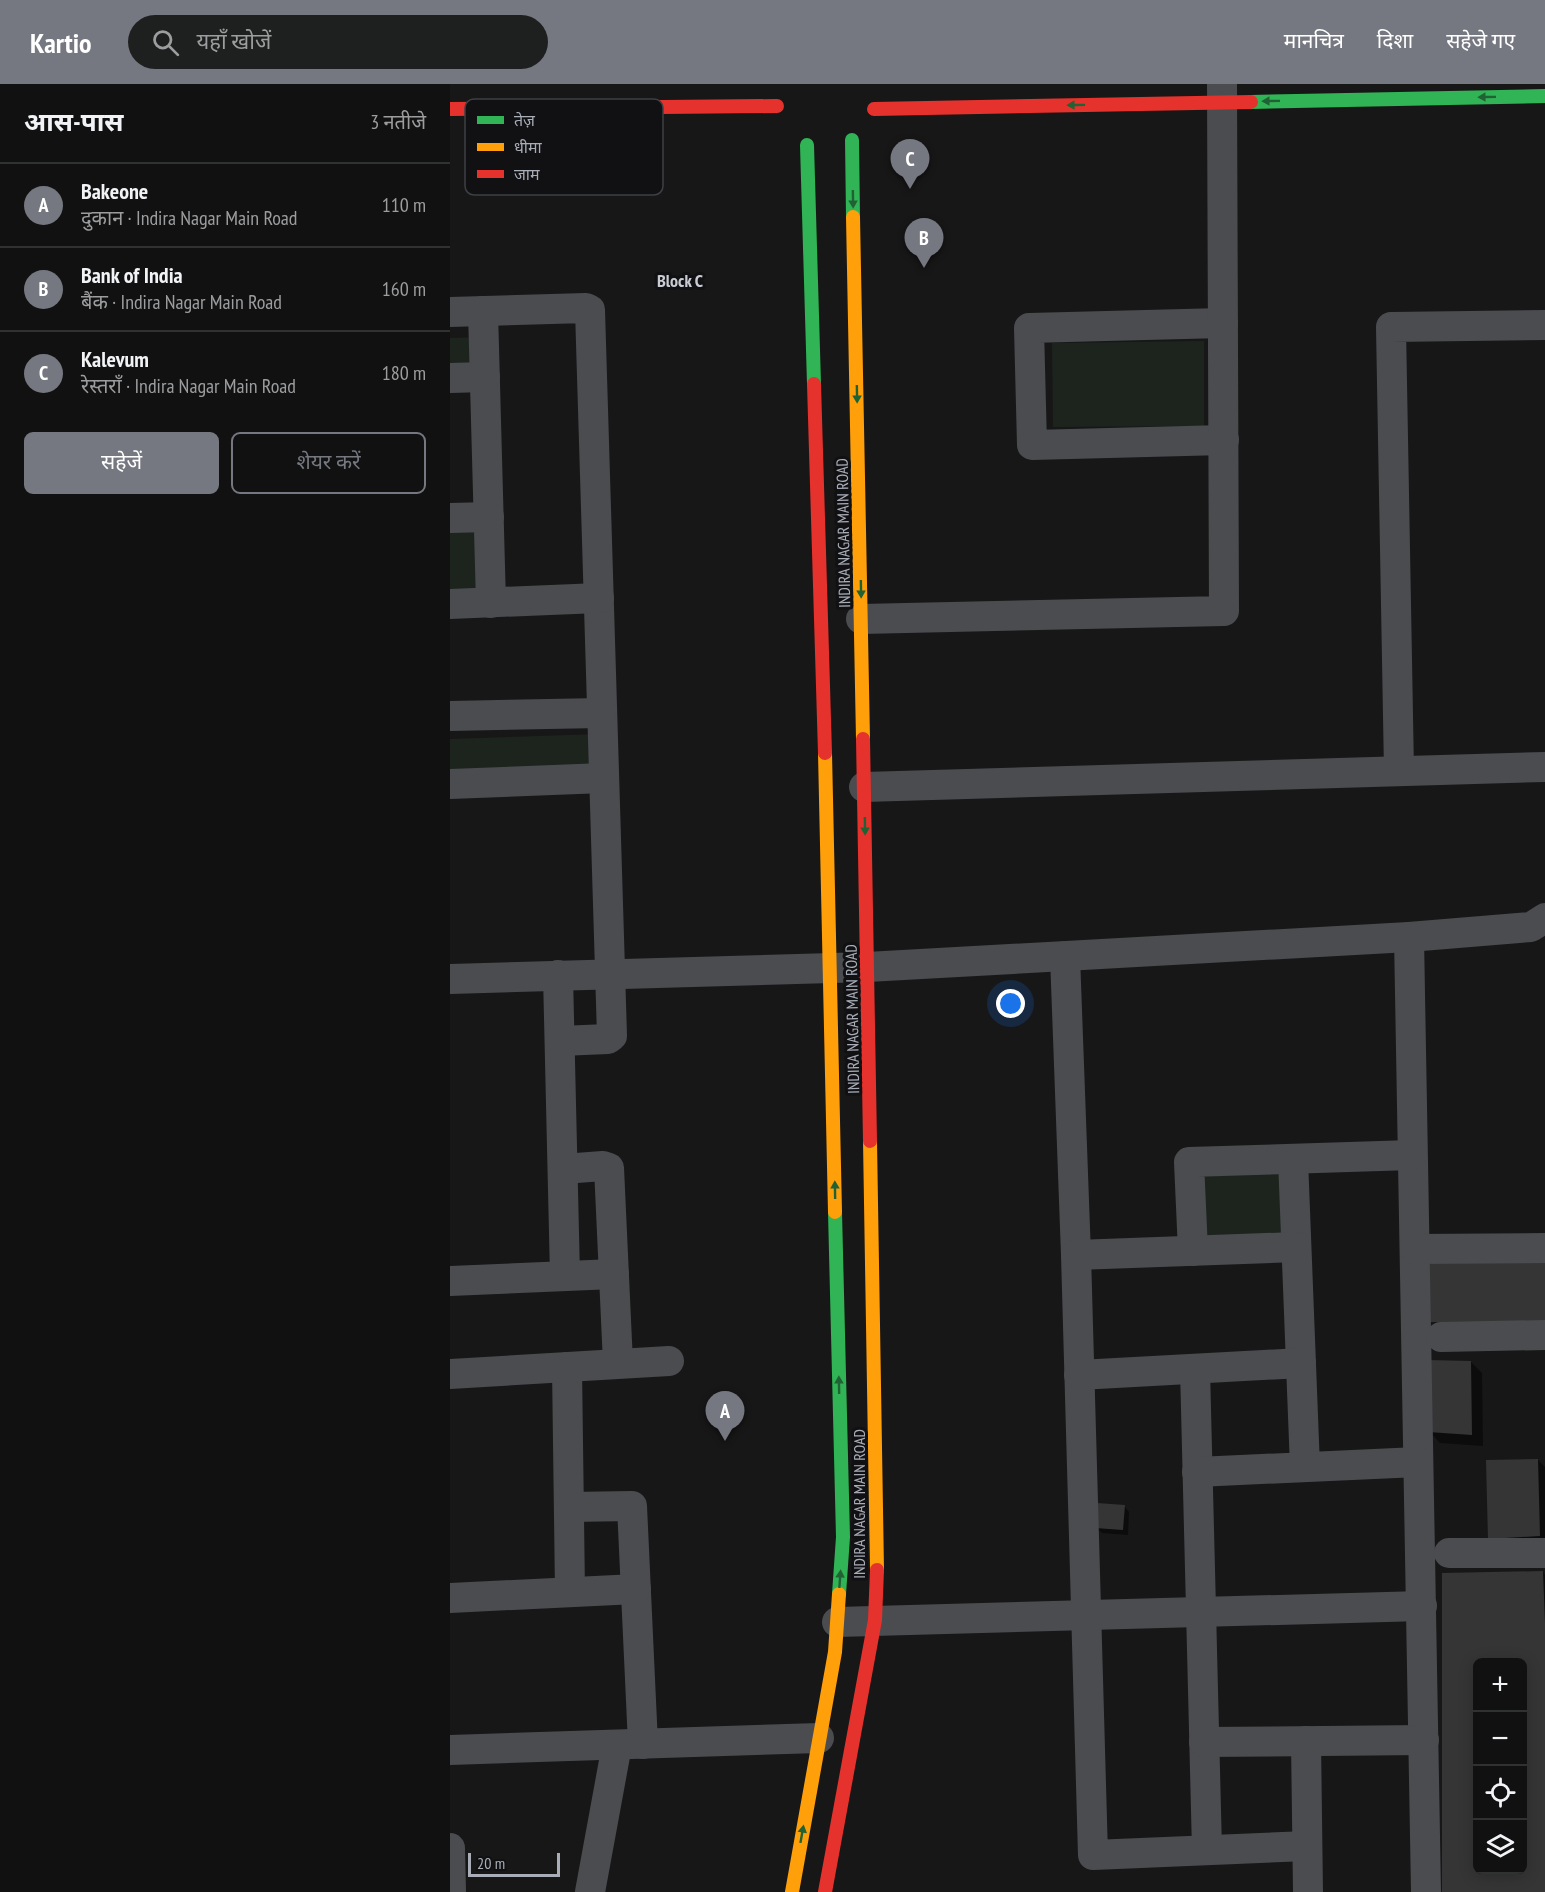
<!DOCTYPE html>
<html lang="hi">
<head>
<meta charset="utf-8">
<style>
  body { margin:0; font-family:"PT Sans Narrow","Noto Sans Devanagari",sans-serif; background:#1e1f1f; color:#f1f3f6 }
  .controls { position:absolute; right:18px; bottom:18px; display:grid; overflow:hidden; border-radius:9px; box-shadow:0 3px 15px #0003 }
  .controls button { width:54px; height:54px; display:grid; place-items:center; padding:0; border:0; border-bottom:2px solid #303131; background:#111; color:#f1f3f6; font:30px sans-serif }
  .scale { position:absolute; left:18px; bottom:15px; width:92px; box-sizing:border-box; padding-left:6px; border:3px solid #a8adb8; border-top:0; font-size:16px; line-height:21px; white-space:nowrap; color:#a8adb8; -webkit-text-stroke:4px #111113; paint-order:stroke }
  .you { position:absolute; left:561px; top:920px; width:21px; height:21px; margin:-15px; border:4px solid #fff; border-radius:50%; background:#1a73e8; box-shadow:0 0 0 9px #1a73e833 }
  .badge { display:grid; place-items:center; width:39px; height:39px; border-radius:50%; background:#757880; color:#fff; font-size:20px; font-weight:700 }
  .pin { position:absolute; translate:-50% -50px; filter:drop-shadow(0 2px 3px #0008) }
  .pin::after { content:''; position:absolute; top:32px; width:21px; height:18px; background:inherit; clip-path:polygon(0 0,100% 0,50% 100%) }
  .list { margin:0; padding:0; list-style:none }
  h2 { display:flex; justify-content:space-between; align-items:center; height:78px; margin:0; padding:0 24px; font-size:26px }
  h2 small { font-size:20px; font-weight:400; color:#9c9d9f }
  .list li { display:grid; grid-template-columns:39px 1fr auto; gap:18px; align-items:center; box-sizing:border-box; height:84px; padding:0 24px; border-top:2px solid #303131 }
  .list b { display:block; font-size:22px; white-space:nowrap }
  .list p { margin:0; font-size:20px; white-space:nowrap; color:#9c9d9f }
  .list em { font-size:20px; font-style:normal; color:#9c9d9f }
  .actions { display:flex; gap:12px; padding:18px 24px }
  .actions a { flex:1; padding:14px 0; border:2px solid #757880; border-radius:9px; text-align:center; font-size:21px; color:#757880 }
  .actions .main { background:#757880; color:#fff }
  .icon { flex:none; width:33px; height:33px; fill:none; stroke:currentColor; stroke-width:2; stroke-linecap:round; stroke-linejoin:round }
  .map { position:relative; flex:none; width:1095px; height:1808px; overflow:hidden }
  header { display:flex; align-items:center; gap:36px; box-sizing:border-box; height:84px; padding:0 30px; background:#757880; color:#fff }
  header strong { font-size:28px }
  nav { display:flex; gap:33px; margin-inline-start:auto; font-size:21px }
  .search { width:420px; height:54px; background:#1e1f1f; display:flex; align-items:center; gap:15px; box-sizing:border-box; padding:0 21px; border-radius:33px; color:#9c9d9f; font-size:22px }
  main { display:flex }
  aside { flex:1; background:#111 }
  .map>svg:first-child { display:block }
  .green { fill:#1d241e }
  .shadow { fill:#0007; fill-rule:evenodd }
  .building { fill:#353536; fill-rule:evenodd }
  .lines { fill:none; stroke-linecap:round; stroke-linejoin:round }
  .street { stroke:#4b4c50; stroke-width:30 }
  .fast { stroke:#30b455; stroke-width:14 }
  .slow { stroke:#ff9f0a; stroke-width:14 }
  .jam { stroke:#e5322d; stroke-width:14 }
  .oneway { fill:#206234 }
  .labels { text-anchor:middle; stroke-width:6; stroke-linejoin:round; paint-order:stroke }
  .street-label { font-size:16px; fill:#a8adb8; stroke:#111113 }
  .neighbourhood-label { font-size:18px; font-weight:bold; fill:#c9ccd4; stroke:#111113 }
  .key { fill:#111113; stroke:#3e4045; stroke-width:1.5 }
  .key-label { font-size:16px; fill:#a8adb8 }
</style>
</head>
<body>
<header>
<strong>Kartio</strong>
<div class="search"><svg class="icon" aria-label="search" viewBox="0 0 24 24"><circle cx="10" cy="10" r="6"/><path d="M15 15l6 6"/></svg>यहाँ खोजें</div>
<nav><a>मानचित्र</a><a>दिशा</a><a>सहेजे गए</a></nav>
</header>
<main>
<aside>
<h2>आस-पास<small>3 नतीजे</small></h2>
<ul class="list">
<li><span class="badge">A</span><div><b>Bakeone</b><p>दुकान · Indira Nagar Main Road</p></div><em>110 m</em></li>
<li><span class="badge">B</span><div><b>Bank of India</b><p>बैंक · Indira Nagar Main Road</p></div><em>160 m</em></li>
<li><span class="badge">C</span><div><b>Kalevum</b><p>रेस्तराँ · Indira Nagar Main Road</p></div><em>180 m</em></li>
</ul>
<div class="actions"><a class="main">सहेजें</a><a>शेयर करें</a></div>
</aside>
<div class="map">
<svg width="1095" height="1808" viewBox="0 0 1095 1808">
  <rect width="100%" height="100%" fill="#171717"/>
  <!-- green -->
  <g class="green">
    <path d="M31 253 34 307 0 309V254Z"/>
    <path d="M754 257V342L603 343 602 259Z"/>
    <path d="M36 442 38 520 0 521V444Z"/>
    <path d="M150 650 151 707 0 712V655Z"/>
    <path d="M835 1077 838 1149 754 1153 750 1081Z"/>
  </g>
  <!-- shadow -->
  <g class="shadow">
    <path d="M1021 1278 1032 1289 1033 1362 990 1359 979 1347Z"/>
    <path d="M1088 1376 1095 1383V1463L1040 1454Z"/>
    <path d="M674 1422 679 1428 678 1451 652 1449 647 1444Z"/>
    <path d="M1093 1488 1095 1491V1808H994L993 1490ZM1028 1578H1072V1786H1028Z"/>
  </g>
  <!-- building -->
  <g class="building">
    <path d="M975 1171 1095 1172V1238H976Z"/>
    <path d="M977 1276 1021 1277 1022 1351 978 1348Z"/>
    <path d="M1088 1375 1090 1452 1038 1455 1036 1376Z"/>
    <path d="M647 1419 675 1421 673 1446 645 1444Z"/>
    <path d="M1093 1487 1095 1539V1808H992V1489ZM1028 1578H1072V1786H1028Z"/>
  </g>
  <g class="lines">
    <!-- street -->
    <g class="street">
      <path d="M33 227 41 519"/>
      <path d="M0 228 136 224 140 226 162 952 158 955 110 957"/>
      <path d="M773 239 579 244 582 361 774 356"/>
      <path d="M0 294 35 293"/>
      <path d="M0 434 39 433"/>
      <path d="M0 520 149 514"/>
      <path d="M411 535 774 527 772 0"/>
      <path d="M0 632 151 629"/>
      <path d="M949 687 941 243 1095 241"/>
      <path d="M0 700 154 694"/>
      <path d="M414 703 1095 683"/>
      <path d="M959 853 976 1808"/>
      <path d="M615 872 626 1171 643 1771 857 1762"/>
      <path d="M108 891 115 1192"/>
      <path d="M0 895 417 883 959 853 1081 843 1095 834"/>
      <path d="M843 1075 855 1383"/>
      <path d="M113 1085 153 1082 159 1084 168 1279"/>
      <path d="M965 1165 1095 1164"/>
      <path d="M743 1167 739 1078 962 1071"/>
      <path d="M626 1171 846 1163"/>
      <path d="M0 1197 164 1190"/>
      <path d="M991 1253 1095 1251"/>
      <path d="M117 1283 120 1508"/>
      <path d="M745 1285 757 1766"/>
      <path d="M0 1290 219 1277"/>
      <path d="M629 1291 851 1279"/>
      <path d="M747 1388 968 1378"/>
      <path d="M119 1423 182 1422 193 1660"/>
      <path d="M999 1469H1095"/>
      <path d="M0 1514 186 1505"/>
      <path d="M387 1538 972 1522"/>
      <path d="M856 1657 858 1808"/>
      <path d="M754 1658 974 1656"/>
      <path d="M0 1666 369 1654"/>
      <path d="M0 1764 1 1808"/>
      <path d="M140 1808 167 1661"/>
    </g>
    <!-- fast -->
    <g class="fast">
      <path d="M801 18 1095 12"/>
      <path d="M402 56 403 133"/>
      <path d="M357 61 364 300"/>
      <path d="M385 1128 393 1453 389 1510"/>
    </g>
    <!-- slow -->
    <g class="slow">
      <path d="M403 133 413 655"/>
      <path d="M375 669 385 1128"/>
      <path d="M420 1057 427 1486"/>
      <path d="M342 1808 385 1568 389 1510"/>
    </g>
    <!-- jam -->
    <g class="jam">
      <path d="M0 25 327 22"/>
      <path d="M424 25 801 18"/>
      <path d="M364 300 375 669"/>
      <path d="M413 655 420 1057"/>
      <path d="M375 1808 425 1536 427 1486"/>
    </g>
  </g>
  <!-- one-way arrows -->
  <defs><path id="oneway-solid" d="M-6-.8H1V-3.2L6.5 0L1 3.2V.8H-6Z" transform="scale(1.5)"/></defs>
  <g class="oneway">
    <use href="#oneway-solid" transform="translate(1037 13) rotate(179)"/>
    <use href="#oneway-solid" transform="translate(821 17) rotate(179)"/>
    <use href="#oneway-solid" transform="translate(626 21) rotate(179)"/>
    <use href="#oneway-solid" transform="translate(403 115) rotate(89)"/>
    <use href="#oneway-solid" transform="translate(407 310) rotate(89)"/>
    <use href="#oneway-solid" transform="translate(411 505) rotate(89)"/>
    <use href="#oneway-solid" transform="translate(415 742) rotate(89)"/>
    <use href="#oneway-solid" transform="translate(385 1106) rotate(-91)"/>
    <use href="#oneway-solid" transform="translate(389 1301) rotate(-91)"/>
    <use href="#oneway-solid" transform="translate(390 1495) rotate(-86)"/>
    <use href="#oneway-solid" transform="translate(352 1750) rotate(-80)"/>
  </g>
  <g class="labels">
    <!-- street labels -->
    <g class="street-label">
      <text transform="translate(393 449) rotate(-91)" y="6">INDIRA NAGAR MAIN ROAD</text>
      <text transform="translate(402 935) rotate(-91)" y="6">INDIRA NAGAR MAIN ROAD</text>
      <text transform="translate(409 1420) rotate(-90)" y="6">INDIRA NAGAR MAIN ROAD</text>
    </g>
    <!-- neighbourhood labels -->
    <g class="neighbourhood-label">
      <text x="230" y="203">Block C</text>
    </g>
  </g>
  <!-- legend -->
  <rect x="15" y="15" width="198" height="96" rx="9" class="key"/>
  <rect x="27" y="32" width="27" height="8" fill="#30b455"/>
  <rect x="27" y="59" width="27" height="8" fill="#ff9f0a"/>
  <rect x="27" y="86" width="27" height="8" fill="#e5322d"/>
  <g class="key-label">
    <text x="64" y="42">तेज़</text>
    <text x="64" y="69">धीमा</text>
    <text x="64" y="96">जाम</text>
  </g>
</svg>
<div class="controls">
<button>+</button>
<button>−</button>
<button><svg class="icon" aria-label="locate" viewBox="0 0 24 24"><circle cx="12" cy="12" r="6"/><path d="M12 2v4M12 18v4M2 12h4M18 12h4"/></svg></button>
<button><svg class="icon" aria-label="layers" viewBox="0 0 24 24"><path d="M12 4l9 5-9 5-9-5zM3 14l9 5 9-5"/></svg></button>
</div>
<div class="scale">20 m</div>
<div class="you"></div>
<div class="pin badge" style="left:275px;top:1357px">A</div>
<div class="pin badge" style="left:474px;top:184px">B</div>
<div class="pin badge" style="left:460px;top:105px">C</div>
</div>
</main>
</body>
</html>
